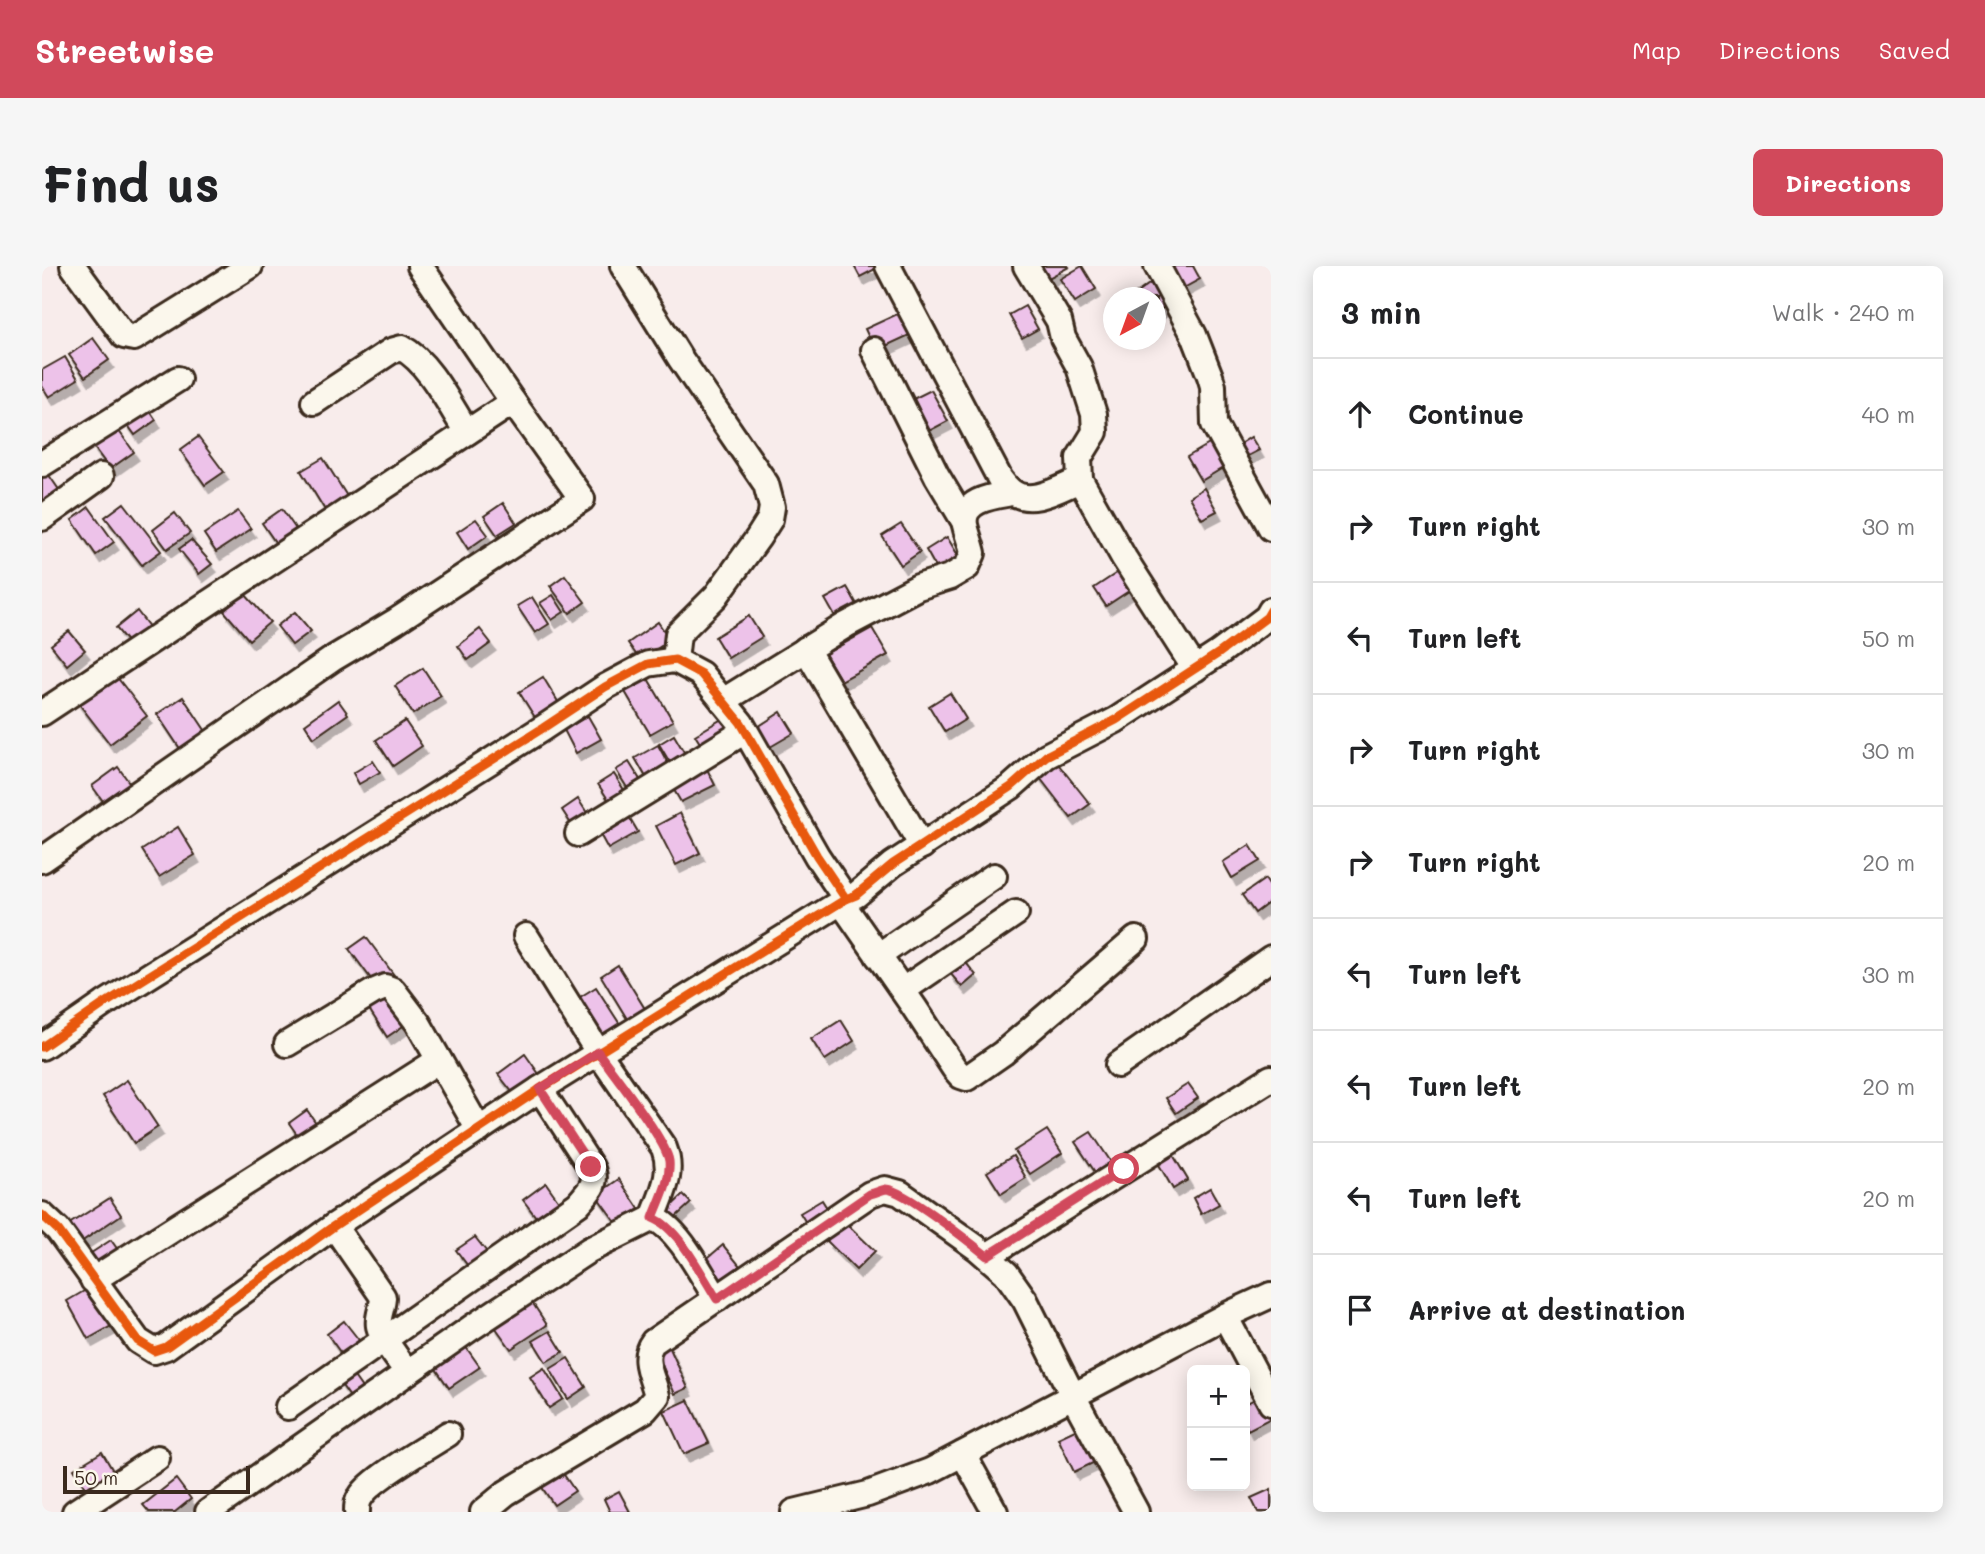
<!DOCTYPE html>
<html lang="en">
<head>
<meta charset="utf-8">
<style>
  body { margin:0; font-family:Mali,sans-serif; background:#f6f6f6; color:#202124 }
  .controls { position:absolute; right:21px; bottom:21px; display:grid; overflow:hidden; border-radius:10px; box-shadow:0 4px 18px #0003 }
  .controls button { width:63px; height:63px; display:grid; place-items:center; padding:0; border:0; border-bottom:2px solid #e0e0e0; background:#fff; color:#202124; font:35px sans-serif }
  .compass { position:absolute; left:1061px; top:21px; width:63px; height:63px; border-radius:50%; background:#fff; box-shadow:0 4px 18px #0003; rotate:221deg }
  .scale { position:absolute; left:21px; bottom:18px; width:187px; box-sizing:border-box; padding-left:7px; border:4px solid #3b2a1e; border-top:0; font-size:19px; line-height:24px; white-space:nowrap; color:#3b2a1e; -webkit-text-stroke:5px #fbf7ec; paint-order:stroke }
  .stop { position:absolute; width:21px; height:21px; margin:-16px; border:5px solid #d1495b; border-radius:50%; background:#fff }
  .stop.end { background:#d1495b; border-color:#fff; box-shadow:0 2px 7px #0008 }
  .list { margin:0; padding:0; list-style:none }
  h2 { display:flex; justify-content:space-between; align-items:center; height:91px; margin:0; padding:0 28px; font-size:30px }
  h2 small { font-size:23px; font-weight:400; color:#757577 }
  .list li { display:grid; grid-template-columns:46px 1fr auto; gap:21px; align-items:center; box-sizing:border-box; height:112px; padding:0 28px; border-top:2px solid #e0e0e0 }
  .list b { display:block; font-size:26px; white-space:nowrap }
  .list em { font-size:23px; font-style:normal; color:#757577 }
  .icon { flex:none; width:38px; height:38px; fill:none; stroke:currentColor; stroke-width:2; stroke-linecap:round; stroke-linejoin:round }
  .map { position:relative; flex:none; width:1229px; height:1246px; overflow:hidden; border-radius:10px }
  header { display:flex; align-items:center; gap:42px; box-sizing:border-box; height:98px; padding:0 35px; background:#d1495b; color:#fff }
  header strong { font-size:33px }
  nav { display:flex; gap:38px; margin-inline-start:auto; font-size:24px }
  .intro { display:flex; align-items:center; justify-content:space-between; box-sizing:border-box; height:168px; padding:0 42px }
  h1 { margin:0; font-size:49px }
  .button { padding:18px 32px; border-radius:10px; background:#d1495b; color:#fff; font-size:24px; font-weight:700 }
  main { display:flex; gap:42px; padding:0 42px }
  aside { flex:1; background:#fff; border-radius:10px; box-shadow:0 4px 18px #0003 }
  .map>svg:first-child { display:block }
  .building { fill:#edc2e9; stroke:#3b2a1e; stroke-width:2; filter:url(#shadow) }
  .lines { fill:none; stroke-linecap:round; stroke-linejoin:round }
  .minor-casing { stroke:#3b2a1e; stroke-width:30 }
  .minor { stroke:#fbf7ec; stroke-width:24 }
  .cycleway-casing { stroke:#fbf7ec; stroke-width:13 }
  .cycleway { stroke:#e8590c; stroke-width:9 }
  .route { stroke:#d1495b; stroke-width:9 }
</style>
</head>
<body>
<header>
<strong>Streetwise</strong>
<nav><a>Map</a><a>Directions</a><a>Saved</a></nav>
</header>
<div class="intro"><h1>Find us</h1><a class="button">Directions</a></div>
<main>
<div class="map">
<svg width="1229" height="1246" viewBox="0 0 1229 1246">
  <defs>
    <filter id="shadow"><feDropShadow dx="4.5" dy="8" stdDeviation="0" flood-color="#0004"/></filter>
  </defs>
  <rect width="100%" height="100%" fill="#f8eceb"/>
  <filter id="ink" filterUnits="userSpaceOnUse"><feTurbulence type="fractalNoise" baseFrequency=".0143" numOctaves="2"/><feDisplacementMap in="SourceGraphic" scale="14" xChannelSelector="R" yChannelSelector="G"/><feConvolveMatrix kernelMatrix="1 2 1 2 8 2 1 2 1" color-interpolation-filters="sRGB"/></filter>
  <g filter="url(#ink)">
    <!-- building -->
    <g class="building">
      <path d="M812 0H839L818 11Z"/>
      <path d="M993 0H1026L1027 1 1001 15Z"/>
      <path d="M1040 0 1054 23 1033 36 1018 13Z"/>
      <path d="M1127 0H1151L1158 13 1140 23Z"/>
      <path d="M1114 13 1130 35 1114 47V32H1088Z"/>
      <path d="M983 40 996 63 980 72 967 49Z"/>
      <path d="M864 44 874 66 833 85 823 63Z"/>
      <path d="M51 72 67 94 43 111 27 89Z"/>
      <path d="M23 91 36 113 7 131 0 120V104Z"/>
      <path d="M889 124 906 155 887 165 871 133Z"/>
      <path d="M102 136 114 154 93 169 80 151Z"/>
      <path d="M74 161 92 186 68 203 50 179Z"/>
      <path d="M156 171 182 206 163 219 138 184Z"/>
      <path d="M1209 171 1217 184 1200 193 1193 181Z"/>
      <path d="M1169 177 1184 200 1159 215 1145 191Z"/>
      <path d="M281 192 308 235 286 249 259 205Z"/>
      <path d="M0 199 22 231 0 246Z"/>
      <path d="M1162 222 1175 245 1160 253 1147 231Z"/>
      <path d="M82 237 119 285 100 299 63 251Z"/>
      <path d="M461 237 474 257 455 269 442 250Z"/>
      <path d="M47 241 72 276 54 289 30 254Z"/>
      <path d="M240 243 260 272 240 286 220 257Z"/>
      <path d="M196 245 209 263 174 286 162 268Z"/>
      <path d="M133 247 148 267 125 283 111 264Z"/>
      <path d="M434 253 446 269 426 283 415 266Z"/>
      <path d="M859 258 878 286 859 299 840 270Z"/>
      <path d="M905 271 920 296 898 309 884 284Z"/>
      <path d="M149 274 170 298 157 308 137 283Z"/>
      <path d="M1084 301 1096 319 1064 340 1052 322Z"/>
      <path d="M523 309 543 336 528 347 508 320Z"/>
      <path d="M805 321 820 347 798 359 783 333Z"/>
      <path d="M202 327 228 356 207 374 182 345Z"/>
      <path d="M511 329 522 346 510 354 498 337Z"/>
      <path d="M490 331 507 358 493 367 475 340Z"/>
      <path d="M95 345 108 362 87 378 74 362Z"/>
      <path d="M253 346 269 365 250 379 235 360Z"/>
      <path d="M707 350 720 371 686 392 673 371Z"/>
      <path d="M616 356 628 374 598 394 586 377Z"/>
      <path d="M830 362 846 389 799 415 783 388Z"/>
      <path d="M438 363 449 377 426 394 416 380Z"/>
      <path d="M27 365 43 384 25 399 9 379Z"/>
      <path d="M381 402 399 430 371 448 353 420Z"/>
      <path d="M71 406 105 450 68 478 34 434Z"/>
      <path d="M501 411 518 439 494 453 477 426Z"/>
      <path d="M605 411 631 455 608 468 582 424Z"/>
      <path d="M908 427 924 453 903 466 887 440Z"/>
      <path d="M141 431 165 467 139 484 115 448Z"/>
      <path d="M296 434 306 448 272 472 263 458Z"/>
      <path d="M739 446 752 467 723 484 711 464Z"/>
      <path d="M546 450 559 473 534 487 522 464Z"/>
      <path d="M685 450 696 469 664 487 653 469Z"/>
      <path d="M363 455 380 480 351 500 334 474Z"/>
      <path d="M632 469 649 498 634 507 617 478Z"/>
      <path d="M616 479 630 505 608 518 593 492Z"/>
      <path d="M1013 494 1048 538 1029 552 995 508Z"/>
      <path d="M331 495 338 506 317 518 311 507Z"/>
      <path d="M587 496 602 520 589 528 574 504Z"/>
      <path d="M76 501 92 523 66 542 50 520Z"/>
      <path d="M664 501 673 519 639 536 629 519Z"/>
      <path d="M572 508 587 532 571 541 556 518Z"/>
      <path d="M536 533 551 556 535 567 520 544Z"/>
      <path d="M583 544 596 566 566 583 554 561Z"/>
      <path d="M638 547 658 587 634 599 614 560Z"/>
      <path d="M136 561 153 589 117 611 100 584Z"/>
      <path d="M1208 579 1218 595 1190 612 1181 596Z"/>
      <path d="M1223 613 1229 622V635L1213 647 1200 629Z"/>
      <path d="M324 671 352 709 335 721 307 683Z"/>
      <path d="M921 693 934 709 920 721 907 706Z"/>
      <path d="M576 699 608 751 590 761 559 710Z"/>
      <path d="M554 721 581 763 557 779 530 736Z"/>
      <path d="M348 726 367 756 345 771 325 740Z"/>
      <path d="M799 754 812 775 783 794 769 773Z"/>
      <path d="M483 788 497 808 471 827 456 808Z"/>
      <path d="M85 814 116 861 92 877 61 830Z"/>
      <path d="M1146 818 1156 832 1134 847 1124 832Z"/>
      <path d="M265 844 279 864 261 877 247 857Z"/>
      <path d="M1005 864 1020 887 988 908 972 885Z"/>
      <path d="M1049 866 1071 899 1055 909 1033 876Z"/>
      <path d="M1127 882 1146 914 1131 923 1112 890Z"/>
      <path d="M971 890 984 912 959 928 945 906Z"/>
      <path d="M577 913 597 943 575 958 554 929Z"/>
      <path d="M504 917 523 944 501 960 481 934Z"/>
      <path d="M1168 922 1177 938 1159 948 1151 932Z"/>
      <path d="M641 929 649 937 628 956 621 948Z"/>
      <path d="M68 932 79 949 36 978 24 960Z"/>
      <path d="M780 934 788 947 766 960 758 947Z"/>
      <path d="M802 955 833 985 814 1004 784 974Z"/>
      <path d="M433 971 448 990 429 1004 414 984Z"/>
      <path d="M69 974 81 991 52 1010 40 993Z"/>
      <path d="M681 979 702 1005 683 1020 662 995Z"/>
      <path d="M49 1021 71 1059 46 1073 25 1035Z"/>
      <path d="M488 1033 505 1059 469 1083 451 1058Z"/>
      <path d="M302 1055 324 1083 306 1097 285 1068Z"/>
      <path d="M508 1065 521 1086 504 1096 491 1075Z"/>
      <path d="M421 1077 438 1101 407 1122 390 1097Z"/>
      <path d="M627 1080 646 1122 633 1128 614 1086Z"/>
      <path d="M526 1092 544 1121 526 1133 508 1103Z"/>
      <path d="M502 1102 521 1133 507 1142 488 1111Z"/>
      <path d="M308 1105 325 1129 313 1138 296 1114Z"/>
      <path d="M1224 1127 1229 1137V1152L1206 1164 1203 1158V1138Z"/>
      <path d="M646 1134 667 1177 642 1188 622 1145Z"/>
      <path d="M1037 1162 1053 1196 1032 1206 1016 1172Z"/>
      <path d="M60 1186 77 1215 49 1232 32 1203Z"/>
      <path d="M518 1203 533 1225 512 1239 497 1217Z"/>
      <path d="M134 1213 149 1233 133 1246H107L101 1239Z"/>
      <path d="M1229 1223V1246H1216L1209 1232Z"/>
      <path d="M577 1225 588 1246H568L562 1233Z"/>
    </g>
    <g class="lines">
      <!-- minor casing -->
      <g class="minor-casing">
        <g id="minor">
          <path d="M31 0 82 70 92 72 208 0"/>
          <path d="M581 0 638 92 724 218 730 241 728 253 716 272 674 330 636 368 633 394"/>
          <path d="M846 0 958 213C961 217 965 222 969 225 989 241 1018 222 1038 214"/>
          <path d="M984 0 1017 55 1021 72 1037 101 1052 148 1053 166 1037 192 1038 214 1082 292 1153 403"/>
          <path d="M1115 0 1152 69 1168 110 1171 120 1172 158 1229 262"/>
          <path d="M832 84 895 210 922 255"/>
          <path d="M272 136 349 85 360 82C387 96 408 140 425 166"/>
          <path d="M0 198 136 113"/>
          <path d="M0 252 59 210"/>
          <path d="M764 383 880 580"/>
          <path d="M681 435 804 359 876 321 908 311 925 301 931 287C929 278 925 268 923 259 919 233 953 230 970 227"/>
          <path d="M0 447 471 136"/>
          <path d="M536 568 703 465"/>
          <path d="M0 594 292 392 354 355 540 233 471 136 378 0"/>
          <path d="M799 636 872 741 912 802 919 810 925 812 961 787 1094 673"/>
          <path d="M484 670 556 786 622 882C632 908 620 927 611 952"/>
          <path d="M836 690 952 610"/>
          <path d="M861 724 974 647"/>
          <path d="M245 778 331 726 343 721 351 724 376 757 437 864"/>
          <path d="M0 781 62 738 501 462 563 421 606 398 633 394 659 408 699 457 775 590 804 633 814 629 851 598 969 521 1004 490 1074 454 1177 387 1225 351 1229 344"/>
          <path d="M1076 799 1229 692"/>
          <path d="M0 949 16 964 96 1075 112 1085 124 1081 292 960 498 823 804 633"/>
          <path d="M292 960 341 1031C341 1041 335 1051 337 1060 341 1076 356 1092 365 1106"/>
          <path d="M945 990 1229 812"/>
          <path d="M51 1014 397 794"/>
          <path d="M1183 1050 1229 1137"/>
          <path d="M246 1141 536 938C547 925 557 917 549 901L498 823"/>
          <path d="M921 1188 953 1246"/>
          <path d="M33 1246 115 1192"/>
          <path d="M166 1246 429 1062 547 984 611 952C637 962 660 1010 675 1033"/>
          <path d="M315 1246C315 1240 315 1235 319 1230 330 1212 386 1181 406 1168"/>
          <path d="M441 1246 464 1227 603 1144 615 1130C611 1111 598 1093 611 1076L828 928 843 923 858 927 935 982 964 1007 983 1034 1031 1130 1094 1246"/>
          <path d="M752 1246 826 1228 888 1205 1183 1050 1229 1029"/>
        </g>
      </g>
      <!-- minor -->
      <use href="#minor" class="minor"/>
      <!-- cycleway casing -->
      <g class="cycleway-casing">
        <g id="cycleway">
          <path d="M0 781 62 738 501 462 563 421 606 398 633 394 659 408 699 457 775 590 804 633 814 629 851 598 969 521 1004 490 1074 454 1177 387 1225 351 1229 344"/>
          <path d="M0 949 16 964 96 1075 112 1085 124 1081 292 960 498 823 804 633"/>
        </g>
      </g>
      <!-- cycleway -->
      <use href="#cycleway" class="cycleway"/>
    </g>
  </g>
  <g class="lines" filter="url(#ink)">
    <!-- route -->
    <path class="route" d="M549 901 498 823 556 786C571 807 624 874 627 895 629 914 617 935 611 952 637 962 660 1010 675 1033L828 928C833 927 839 924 844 923 861 923 929 977 945 990L1082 903"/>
  </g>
</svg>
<div class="controls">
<button>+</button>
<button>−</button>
</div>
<svg class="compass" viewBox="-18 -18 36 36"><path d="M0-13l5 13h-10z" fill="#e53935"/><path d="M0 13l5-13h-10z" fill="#757577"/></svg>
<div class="scale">50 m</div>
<div class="stop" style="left:1082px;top:903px"></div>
<div class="stop end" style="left:549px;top:901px"></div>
</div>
<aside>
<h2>3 min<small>Walk · 240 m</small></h2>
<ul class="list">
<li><svg class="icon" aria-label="ahead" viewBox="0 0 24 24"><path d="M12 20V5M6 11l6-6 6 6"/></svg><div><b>Continue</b></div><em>40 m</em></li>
<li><svg class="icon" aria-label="right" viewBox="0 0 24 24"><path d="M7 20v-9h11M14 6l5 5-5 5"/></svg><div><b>Turn right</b></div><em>30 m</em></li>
<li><svg class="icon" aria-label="left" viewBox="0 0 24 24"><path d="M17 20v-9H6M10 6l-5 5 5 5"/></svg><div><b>Turn left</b></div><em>50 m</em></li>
<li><svg class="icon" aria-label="right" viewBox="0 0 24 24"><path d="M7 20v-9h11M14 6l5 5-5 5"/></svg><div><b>Turn right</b></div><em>30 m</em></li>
<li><svg class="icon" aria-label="right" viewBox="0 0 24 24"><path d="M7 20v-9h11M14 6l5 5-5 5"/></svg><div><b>Turn right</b></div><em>20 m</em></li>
<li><svg class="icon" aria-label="left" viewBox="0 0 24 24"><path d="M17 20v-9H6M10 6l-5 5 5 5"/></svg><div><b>Turn left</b></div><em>30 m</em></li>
<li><svg class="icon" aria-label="left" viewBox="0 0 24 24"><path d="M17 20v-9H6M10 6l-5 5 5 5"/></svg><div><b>Turn left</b></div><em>20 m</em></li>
<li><svg class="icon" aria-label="left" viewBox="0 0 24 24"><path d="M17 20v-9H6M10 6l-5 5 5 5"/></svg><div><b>Turn left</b></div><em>20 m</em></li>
<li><svg class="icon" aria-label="arrive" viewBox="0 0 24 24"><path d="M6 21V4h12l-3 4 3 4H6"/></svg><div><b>Arrive at destination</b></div></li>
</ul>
</aside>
</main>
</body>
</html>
